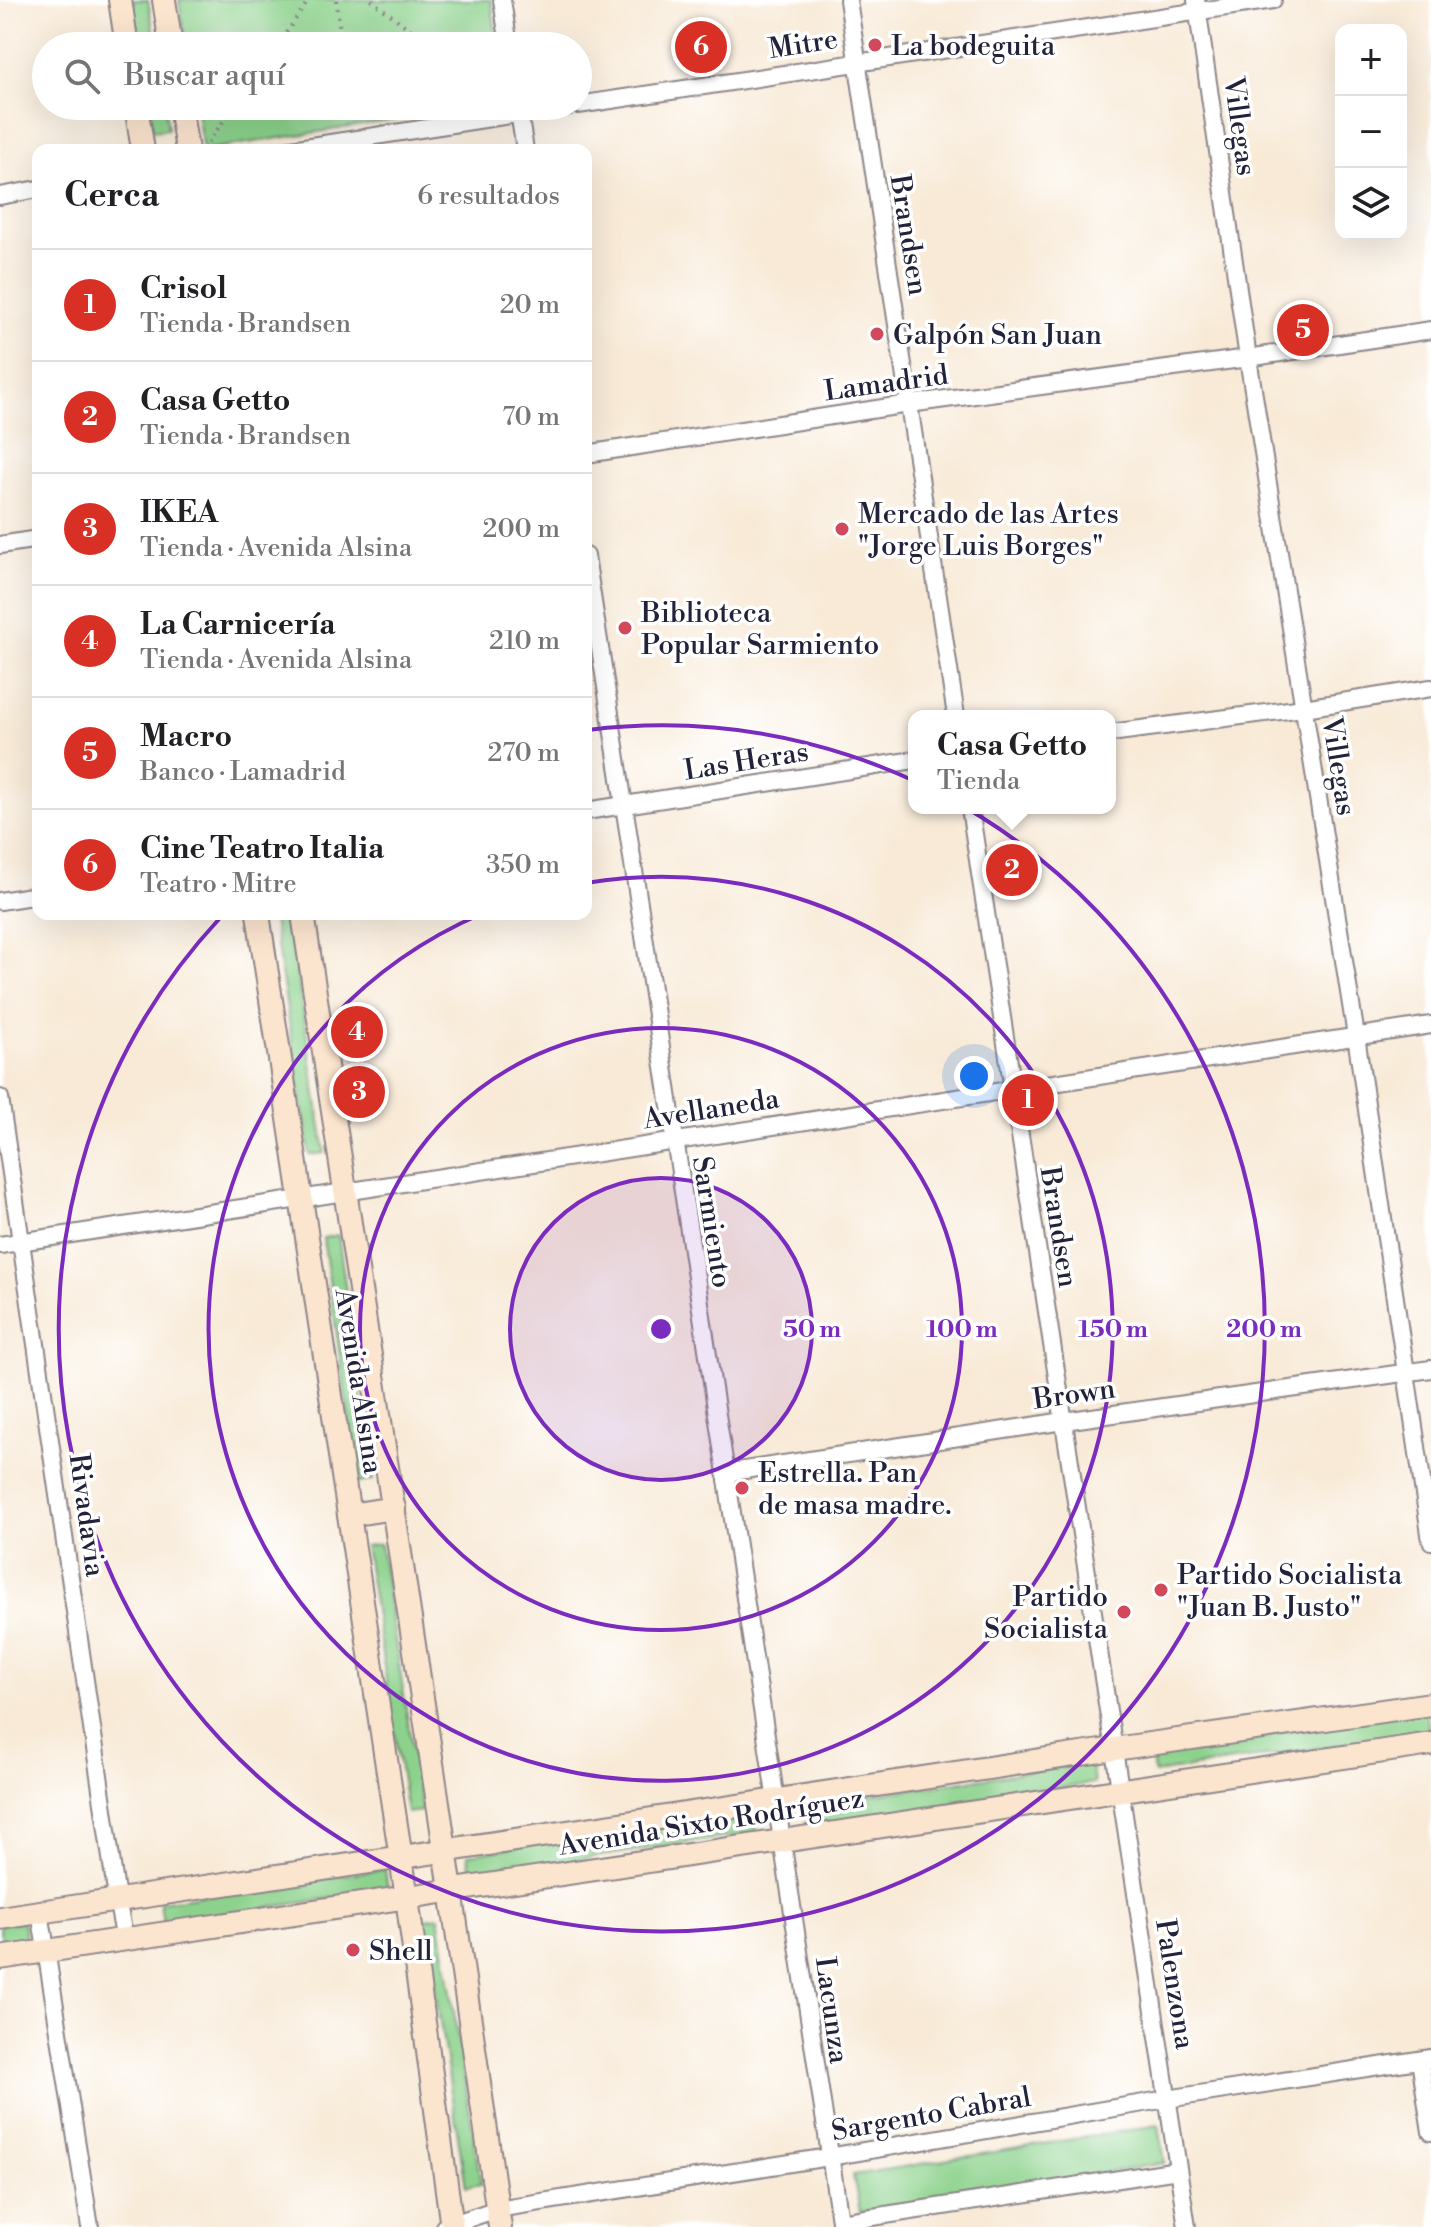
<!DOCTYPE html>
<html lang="es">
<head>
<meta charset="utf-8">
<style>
  body { margin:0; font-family:"Libre Bodoni",serif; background:#f6f6f6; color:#202124 }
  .controls { position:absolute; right:24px; top:24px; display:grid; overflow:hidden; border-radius:16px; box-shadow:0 8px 32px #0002 }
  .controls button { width:72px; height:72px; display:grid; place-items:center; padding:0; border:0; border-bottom:2px solid #e0e0e0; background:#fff; color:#202124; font:40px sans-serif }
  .you { position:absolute; left:974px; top:1076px; width:28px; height:28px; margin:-20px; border:6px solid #fff; border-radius:50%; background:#1a73e8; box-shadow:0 0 0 12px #1a73e833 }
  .badge { display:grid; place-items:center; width:52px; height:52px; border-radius:50%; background:#d93025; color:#fff; font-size:26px; font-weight:700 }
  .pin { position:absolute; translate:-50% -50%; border:4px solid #fff; box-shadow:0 2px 8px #0006 }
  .popup { position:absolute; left:908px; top:710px; width:208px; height:104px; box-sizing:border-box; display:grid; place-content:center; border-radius:16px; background:#fff; filter:drop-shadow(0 2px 6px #0005); font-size:26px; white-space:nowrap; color:#757577 }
  .popup b { font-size:30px; color:#202124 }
  .popup::after { content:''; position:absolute; left:50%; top:100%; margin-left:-16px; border:16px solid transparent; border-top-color:#fff }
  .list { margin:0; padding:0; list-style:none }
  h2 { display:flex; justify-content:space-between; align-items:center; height:104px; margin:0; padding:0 32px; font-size:34px }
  h2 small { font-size:26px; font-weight:400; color:#757577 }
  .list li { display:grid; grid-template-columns:52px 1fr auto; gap:24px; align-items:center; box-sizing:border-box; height:112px; padding:0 32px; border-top:2px solid #e0e0e0 }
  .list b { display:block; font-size:30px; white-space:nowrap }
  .list p { margin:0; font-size:26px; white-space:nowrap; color:#757577 }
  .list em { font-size:26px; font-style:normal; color:#757577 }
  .icon { flex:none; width:44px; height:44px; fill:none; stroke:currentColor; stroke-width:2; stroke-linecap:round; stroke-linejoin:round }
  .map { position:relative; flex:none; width:1431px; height:2227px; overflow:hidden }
  .search { position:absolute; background:#fff; box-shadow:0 8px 32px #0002; left:32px; top:32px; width:560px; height:88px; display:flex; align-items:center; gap:20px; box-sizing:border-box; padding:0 28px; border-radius:44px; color:#757577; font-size:30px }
  .panel { position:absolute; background:#fff; box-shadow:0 8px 32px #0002; left:32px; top:144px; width:560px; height:776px; border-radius:16px }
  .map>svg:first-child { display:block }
  .green { fill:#8cd28c; stroke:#577a64; stroke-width:2 }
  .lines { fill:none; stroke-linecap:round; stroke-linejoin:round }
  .minor-casing { stroke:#8d8689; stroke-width:20 }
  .secondary-casing { stroke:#8d8689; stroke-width:26 }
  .path { stroke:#8d8689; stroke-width:4; stroke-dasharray:2 6; stroke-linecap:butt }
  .minor { stroke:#fff; stroke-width:16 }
  .secondary { stroke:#fce5cf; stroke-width:22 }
  .ring { fill:none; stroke:#7b2cbf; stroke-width:4 }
  .poi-dot { fill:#d1495b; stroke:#fff; stroke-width:3 }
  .labels { text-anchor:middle; stroke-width:7; stroke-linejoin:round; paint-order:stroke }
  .street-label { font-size:28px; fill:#22223b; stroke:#fff }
  .poi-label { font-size:28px; fill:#22223b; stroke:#fff; text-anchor:start }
  .centre { fill:#7b2cbf; stroke:#fff; stroke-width:4 }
  .ring-label { font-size:24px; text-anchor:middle; font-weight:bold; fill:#7b2cbf; stroke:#fff; stroke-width:7; stroke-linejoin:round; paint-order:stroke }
</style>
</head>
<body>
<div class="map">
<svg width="1431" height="2227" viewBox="0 0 1431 2227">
  <rect width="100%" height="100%" fill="#fff"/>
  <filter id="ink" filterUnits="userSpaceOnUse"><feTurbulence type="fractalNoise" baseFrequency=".0125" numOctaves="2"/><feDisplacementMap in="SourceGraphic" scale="16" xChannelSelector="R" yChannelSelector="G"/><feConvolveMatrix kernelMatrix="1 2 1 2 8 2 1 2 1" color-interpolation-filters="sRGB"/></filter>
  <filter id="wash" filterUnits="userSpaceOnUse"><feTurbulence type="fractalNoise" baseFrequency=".006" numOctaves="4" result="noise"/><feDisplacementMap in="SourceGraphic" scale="32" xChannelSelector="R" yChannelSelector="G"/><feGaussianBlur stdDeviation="1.8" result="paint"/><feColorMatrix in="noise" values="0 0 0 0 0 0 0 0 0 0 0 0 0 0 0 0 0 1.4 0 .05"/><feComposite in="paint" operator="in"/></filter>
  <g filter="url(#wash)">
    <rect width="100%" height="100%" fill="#f8ead7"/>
    <!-- green -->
    <g class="green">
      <path d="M133 0H148L156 46H140Z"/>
      <path d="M179 0H491L498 46H186Z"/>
      <path d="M150 106H165L168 129 153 131Z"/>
      <path d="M196 106H483L203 150Z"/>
      <path d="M272 914H288L325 1153 310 1155Z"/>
      <path d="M338 1235 373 1480 358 1483 323 1238Z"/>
      <path d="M380 1544 422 1811 407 1813 365 1546Z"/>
      <path d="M1426 1709 1429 1731 1154 1773 1151 1751Z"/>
      <path d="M1091 1762 1094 1783 808 1826 805 1805Z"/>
      <path d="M754 1811 757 1833 471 1875 468 1854Z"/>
      <path d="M385 1869 388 1890 163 1923 160 1902Z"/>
      <path d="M439 1917 481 2184 466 2187 424 1919Z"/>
      <path d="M23 1921 26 1942 0 1946V1924Z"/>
      <path d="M1159 2125 1165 2163 860 2212 853 2175Z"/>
    </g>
  </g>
  <g filter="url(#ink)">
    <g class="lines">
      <!-- minor casing -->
      <g class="minor-casing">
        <g id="minor">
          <path d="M502 0 509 46"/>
          <path d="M848 0 956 716"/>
          <path d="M1196 0 1248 358 1356 1036 1431 1541"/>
          <path d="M578 105 1273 0"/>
          <path d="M518 106 525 150"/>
          <path d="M285 150 569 106"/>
          <path d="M0 196 38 189"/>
          <path d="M586 454 909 404 1248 358 1431 330"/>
          <path d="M0 545 38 539"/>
          <path d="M586 556 841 2227"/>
          <path d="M1110 733 1304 708 1431 688"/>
          <path d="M970 808 1187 2227"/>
          <path d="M586 811 914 760"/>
          <path d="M0 901 38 895"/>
          <path d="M0 1098 117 1899 125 1940"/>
          <path d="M0 1245 1431 1025"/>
          <path d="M725 1473 1064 1421 1431 1369"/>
          <path d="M40 1912 90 2227"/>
          <path d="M1420 2060 1431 2132"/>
          <path d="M840 2222 1178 2170"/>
          <path d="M444 2227 497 2209 829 2157 1167 2099 1431 2058"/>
        </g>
      </g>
      <!-- secondary casing -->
      <g class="secondary-casing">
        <g id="secondary">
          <path d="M120 0 127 46"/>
          <path d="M164 0 171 46"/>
          <path d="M136 106 143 150"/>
          <path d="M180 106 187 150"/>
          <path d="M258 914 407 1898 452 2227"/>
          <path d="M303 914 445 1849 500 2227"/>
          <path d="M349 1515 394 1508"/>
          <path d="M0 1918 1114 1749 1431 1704"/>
          <path d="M0 1958 1431 1744"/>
        </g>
      </g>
      <!-- path -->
      <g class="path">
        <path d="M336 0 342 46"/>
        <path d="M371 0 432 46"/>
        <path d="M277 46 309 0"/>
        <path d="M349 106 351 121"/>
        <path d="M208 143 234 106"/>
      </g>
      <!-- minor -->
      <use href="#minor" class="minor"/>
      <!-- secondary -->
      <use href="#secondary" class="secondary"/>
    </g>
  </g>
  <!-- distance rings -->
  <circle cx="661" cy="1329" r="151" fill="#7b2cbf" fill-opacity=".12"/>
  <g class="ring">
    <circle cx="661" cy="1329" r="151"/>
    <circle cx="661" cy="1329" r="301"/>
    <path d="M586 883A452 452 0 1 1 481 914"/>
    <path d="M588 730A603 603 0 1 1 220 918"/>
  </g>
  <!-- markers -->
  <g class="poi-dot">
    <circle cx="875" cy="45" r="8"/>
    <circle cx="877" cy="334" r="8"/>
    <circle cx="842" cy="529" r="8"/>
    <circle cx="625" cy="628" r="8"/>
    <circle cx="742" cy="1488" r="8"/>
    <circle cx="1161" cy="1590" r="8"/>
    <circle cx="1124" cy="1612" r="8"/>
    <circle cx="353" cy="1950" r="8"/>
  </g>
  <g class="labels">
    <!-- street labels -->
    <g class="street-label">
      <text transform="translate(803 43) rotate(-9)" y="10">Mitre</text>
      <text transform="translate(1241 126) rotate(82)" y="10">Villegas</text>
      <text transform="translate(910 235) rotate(81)" y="10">Brandsen</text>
      <text transform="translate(886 382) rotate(-8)" y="10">Lamadrid</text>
      <text transform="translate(746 760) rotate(-9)" y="10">Las Heras</text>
      <text transform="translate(1340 766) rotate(81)" y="10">Villegas</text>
      <text transform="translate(711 1108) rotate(-9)" y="10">Avellaneda</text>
      <text transform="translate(713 1222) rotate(81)" y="10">Sarmiento</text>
      <text transform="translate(1060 1227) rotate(81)" y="10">Brandsen</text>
      <text transform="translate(360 1381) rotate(81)" y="10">Avenida Alsina</text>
      <text transform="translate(1074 1393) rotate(-8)" y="10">Brown</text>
      <text transform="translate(88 1515) rotate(82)" y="10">Rivadavia</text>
      <text transform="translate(711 1821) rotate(-9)" y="10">Avenida Sixto Rodríguez</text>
      <text transform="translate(1176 1984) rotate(81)" y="10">Palenzona</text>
      <text transform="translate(833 2010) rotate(82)" y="10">Lacunza</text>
      <text transform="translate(931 2113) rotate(-10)" y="10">Sargento Cabral</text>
    </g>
    <!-- poi labels -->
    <g class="poi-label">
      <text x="891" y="55">La bodeguita</text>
      <text x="893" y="344">Galpón San Juan</text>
      <text x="858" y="523">Mercado de las Artes<tspan x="858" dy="32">"Jorge Luis Borges"</tspan></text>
      <text x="641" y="622">Biblioteca<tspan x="641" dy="32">Popular Sarmiento</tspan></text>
      <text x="758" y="1482">Estrella. Pan<tspan x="758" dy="32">de masa madre.</tspan></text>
      <text x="1177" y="1584">Partido Socialista<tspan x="1177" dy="32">"Juan B. Justo"</tspan></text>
      <text x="1108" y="1606" text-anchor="end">Partido<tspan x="1108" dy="32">Socialista</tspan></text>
      <text x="369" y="1960">Shell</text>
    </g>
  </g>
  <circle cx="661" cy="1329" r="12" class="centre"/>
  <g class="ring-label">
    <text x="812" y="1337">50 m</text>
    <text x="962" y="1337">100 m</text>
    <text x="1113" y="1337">150 m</text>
    <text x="1264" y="1337">200 m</text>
  </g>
</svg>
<div class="controls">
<button>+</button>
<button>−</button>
<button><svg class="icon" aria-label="layers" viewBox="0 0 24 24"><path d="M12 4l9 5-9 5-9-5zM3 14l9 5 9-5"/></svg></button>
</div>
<div class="you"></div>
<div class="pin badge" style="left:1028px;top:1100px">1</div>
<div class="pin badge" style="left:1012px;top:870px">2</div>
<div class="popup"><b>Casa Getto</b>Tienda</div>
<div class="pin badge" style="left:359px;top:1092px">3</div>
<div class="pin badge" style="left:357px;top:1032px">4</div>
<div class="pin badge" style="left:1303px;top:330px">5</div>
<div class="pin badge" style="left:701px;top:47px">6</div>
<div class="search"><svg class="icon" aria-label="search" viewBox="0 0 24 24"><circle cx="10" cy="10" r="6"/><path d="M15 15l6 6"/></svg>Buscar aquí</div>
<section class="panel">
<h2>Cerca<small>6 resultados</small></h2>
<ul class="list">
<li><span class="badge">1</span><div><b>Crisol</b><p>Tienda · Brandsen</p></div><em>20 m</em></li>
<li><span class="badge">2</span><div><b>Casa Getto</b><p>Tienda · Brandsen</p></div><em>70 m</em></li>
<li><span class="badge">3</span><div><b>IKEA</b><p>Tienda · Avenida Alsina</p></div><em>200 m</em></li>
<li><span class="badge">4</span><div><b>La Carnicería</b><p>Tienda · Avenida Alsina</p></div><em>210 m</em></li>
<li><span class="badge">5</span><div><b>Macro</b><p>Banco · Lamadrid</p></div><em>270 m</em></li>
<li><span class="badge">6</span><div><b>Cine Teatro Italia</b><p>Teatro · Mitre</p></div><em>350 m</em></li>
</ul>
</section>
</div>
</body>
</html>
